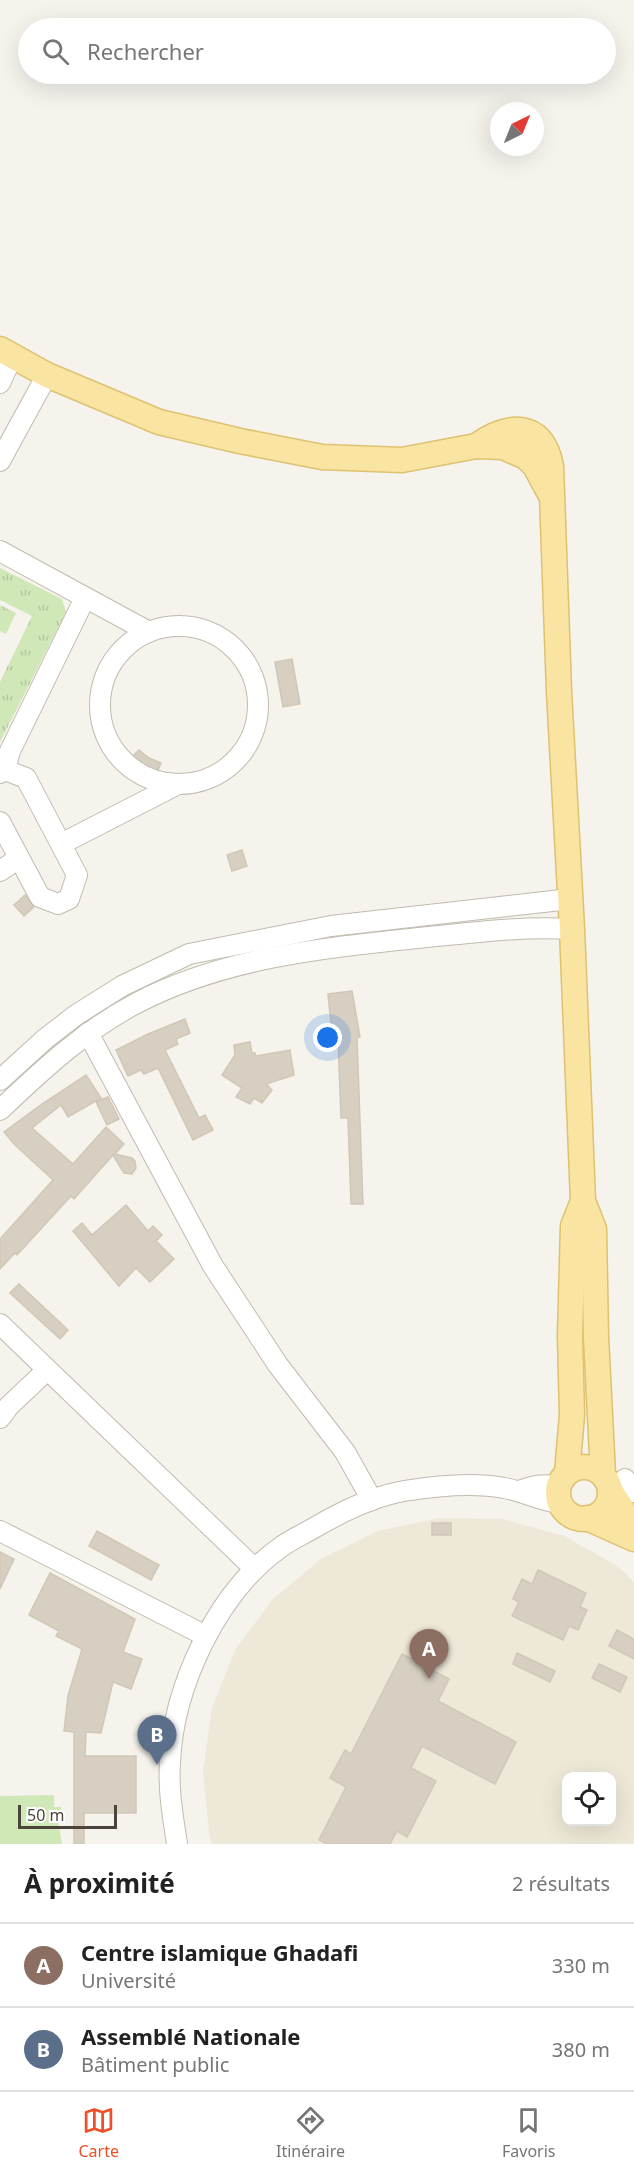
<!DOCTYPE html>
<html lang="fr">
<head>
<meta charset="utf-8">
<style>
  body { margin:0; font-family:"Noto Sans",sans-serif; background:#f2f2f2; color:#222 }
  .controls { position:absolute; right:18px; bottom:18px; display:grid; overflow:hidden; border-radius:12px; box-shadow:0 6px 24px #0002 }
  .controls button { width:54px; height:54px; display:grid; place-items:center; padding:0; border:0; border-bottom:2px solid #e0e0e0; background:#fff; color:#222; font:30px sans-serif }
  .compass { position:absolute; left:490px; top:102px; width:54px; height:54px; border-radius:50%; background:#fff; box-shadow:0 6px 24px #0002; rotate:43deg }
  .scale { position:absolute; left:18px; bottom:15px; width:99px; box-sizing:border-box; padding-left:6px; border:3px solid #4a443a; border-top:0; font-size:16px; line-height:21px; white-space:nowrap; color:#4a443a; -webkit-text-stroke:4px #fff; paint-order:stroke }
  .you { position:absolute; left:328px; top:1038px; width:21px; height:21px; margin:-15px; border:4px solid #fff; border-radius:50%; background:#1a73e8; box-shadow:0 0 0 9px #1a73e833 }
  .badge { display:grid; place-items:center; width:39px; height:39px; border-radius:50%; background:#ee502a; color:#fff; font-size:20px; font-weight:700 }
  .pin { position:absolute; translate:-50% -50px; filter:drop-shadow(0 2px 3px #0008) }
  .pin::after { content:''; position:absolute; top:32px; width:21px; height:18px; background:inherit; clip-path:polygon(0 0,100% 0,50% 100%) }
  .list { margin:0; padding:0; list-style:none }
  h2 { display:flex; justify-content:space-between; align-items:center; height:78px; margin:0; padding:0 24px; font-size:26px }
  h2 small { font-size:20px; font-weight:400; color:#767676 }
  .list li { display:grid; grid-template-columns:39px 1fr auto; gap:18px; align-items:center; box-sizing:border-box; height:84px; padding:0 24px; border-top:2px solid #e0e0e0 }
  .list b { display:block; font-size:22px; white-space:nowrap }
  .list p { margin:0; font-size:20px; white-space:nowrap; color:#767676 }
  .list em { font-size:20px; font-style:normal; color:#767676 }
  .icon { flex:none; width:33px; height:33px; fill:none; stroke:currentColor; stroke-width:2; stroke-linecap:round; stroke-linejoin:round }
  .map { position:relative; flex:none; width:634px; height:1844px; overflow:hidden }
  .search { position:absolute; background:#fff; box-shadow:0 6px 24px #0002; left:18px; right:18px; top:18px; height:66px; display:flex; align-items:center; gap:15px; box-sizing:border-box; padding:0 21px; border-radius:33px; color:#767676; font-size:22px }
  .sheet { height:246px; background:#fff }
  nav { display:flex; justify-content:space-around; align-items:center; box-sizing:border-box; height:84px; border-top:2px solid #e0e0e0; background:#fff; font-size:16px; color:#767676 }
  nav a { display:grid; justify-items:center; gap:3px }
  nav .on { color:#ee502a }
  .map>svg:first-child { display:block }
  .education { fill:#ede8d7; fill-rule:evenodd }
  .grass { fill:url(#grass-tufts) }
  .garden { fill:#d0e7b8 }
  .building { fill:#d6cfc2; stroke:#d1c7b6; stroke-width:1.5 }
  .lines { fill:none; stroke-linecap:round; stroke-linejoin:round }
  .minor-casing { stroke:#c1bbaf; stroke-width:22 }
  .major-casing { stroke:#dec271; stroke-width:27 }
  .minor { stroke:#fff; stroke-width:20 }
  .major { stroke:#f9e4a2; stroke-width:24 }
</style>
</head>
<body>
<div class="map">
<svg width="634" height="1844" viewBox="0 0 634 1844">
  <defs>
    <pattern id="grass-tufts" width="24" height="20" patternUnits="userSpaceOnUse" patternTransform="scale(1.5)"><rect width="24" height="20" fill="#d0e7b8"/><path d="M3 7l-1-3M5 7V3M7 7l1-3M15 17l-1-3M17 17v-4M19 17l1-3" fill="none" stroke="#b4c79f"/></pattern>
  </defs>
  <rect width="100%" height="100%" fill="#f5f3ec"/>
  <!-- education -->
  <path class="education" d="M439 1518 502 1519 564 1536 619 1567 634 1582V1844H212L209 1834 203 1771 212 1708 235 1650 273 1599 321 1559 378 1531ZM566 1776H612V1822H566Z"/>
  <!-- grass -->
  <g class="grass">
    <path d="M0 568 62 599 66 612 0 742V682L32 616 0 600Z"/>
    <path d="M0 605 16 613 6 634 0 631Z"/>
  </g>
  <!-- garden -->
  <path class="garden" d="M54 1795V1807H61V1819L58 1820 62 1844H0V1796Z"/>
  <!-- building -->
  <g class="building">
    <path d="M292 659 300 704 283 707 275 662Z"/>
    <path d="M139 750 149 758 161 763 156 775 142 769 129 760Z"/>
    <path d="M242 850 247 866 232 871 227 855Z"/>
    <path d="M25 895 34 907 24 916 14 905Z"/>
    <path d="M352 991 360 1037 357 1038 363 1204H351L348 1118H341L338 1038 335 1039V1032L332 1033 328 994Z"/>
    <path d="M185 1019 190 1033 176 1039 178 1044 165 1050 199 1118 205 1115 213 1130 193 1140 158 1068 144 1074 141 1070 128 1076 116 1050 148 1034Z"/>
    <path d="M250 1042 252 1053H255L256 1056 290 1050 294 1075 266 1084 272 1090 262 1103 254 1098 250 1104 236 1097 242 1088 222 1075 235 1055 234 1045Z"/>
    <path d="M86 1075 101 1098 68 1117 61 1105 32 1128 73 1164 106 1127 124 1144 115 1154 132 1158 135 1161 136 1168 132 1174 124 1173 113 1155 74 1199 71 1196 17 1255 15 1253 0 1269V1239L53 1180 14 1144 4 1132 42 1104Z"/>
    <path d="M108 1097 119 1119 107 1125 96 1102Z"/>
    <path d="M126 1205 148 1231 153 1226 162 1235 156 1241 174 1259 150 1282 136 1268 119 1286 73 1231 82 1223 92 1235Z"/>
    <path d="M19 1284 68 1330 60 1339 10 1293Z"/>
    <rect x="432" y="1523" width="19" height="12"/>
    <path d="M97 1531 159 1565 151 1580 89 1546Z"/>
    <path d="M0 1552 14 1559 0 1589Z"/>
    <path d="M538 1570 586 1593 580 1607 587 1610 578 1630 569 1626 563 1640 512 1616 519 1602 513 1599 522 1579 532 1584Z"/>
    <path d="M50 1573 135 1619 123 1652 142 1659 131 1689 113 1682 101 1733 86 1732 85 1756H136V1813H84V1844H74V1732L64 1731 68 1696 82 1649 56 1636 59 1631 29 1615Z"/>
    <path d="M617 1630 634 1639V1659L609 1646Z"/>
    <path d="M517 1653 555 1671 550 1682 513 1664Z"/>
    <path d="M402 1654 449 1679 438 1701 516 1742 495 1784 422 1746 411 1768 436 1781 407 1837 397 1831 390 1844H327L319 1840 346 1787 330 1778 345 1750 351 1754Z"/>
    <path d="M599 1664 627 1677 620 1692 592 1678Z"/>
  </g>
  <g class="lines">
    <!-- minor casing -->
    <g class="minor-casing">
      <g id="minor">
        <path d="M0 383 12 357"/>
        <path d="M0 461 47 375"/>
        <path d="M0 551 149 632"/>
        <circle cx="179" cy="705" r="79"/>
        <path d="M5 770 10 751 85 598"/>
        <path d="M0 773 5 770 26 778 77 875 69 899 58 904 40 897 0 822"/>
        <path d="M61 844 176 785"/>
        <path d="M0 871 19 858"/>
        <path d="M88 1033 213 1266 278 1365 345 1452 372 1500"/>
        <path d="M0 1080 45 1039 76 1015 122 986 189 954 331 926 570 899"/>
        <path d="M0 1110C42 1070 84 1031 135 1004 222 958 322 948 418 938 471 933 517 926 572 929"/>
        <path d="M0 1324 255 1569"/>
        <path d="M0 1418 9 1406 47 1370"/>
        <path d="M625 1479 634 1492"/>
        <path d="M519 1491C533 1486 544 1483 559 1487"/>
        <path d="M0 1531 206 1636"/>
        <path d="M177 1844C173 1817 168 1790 170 1763 173 1687 217 1592 281 1547 290 1540 302 1535 312 1529 341 1512 371 1497 404 1491 435 1486 473 1482 504 1488 523 1491 540 1501 560 1503"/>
      </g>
    </g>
    <!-- major casing -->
    <g class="major-casing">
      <g id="major">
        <path d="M0 349 47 375 159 422 240 441 322 457 402 460 476 446 503 447 526 457 535 466 549 492"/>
        <path d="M476 446C507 424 542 419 551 466L559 691 572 929 583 1201 594 1229 596 1337 603 1475"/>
        <circle cx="584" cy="1493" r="26"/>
        <path d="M567 1473 572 1415 570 1336 573 1226 583 1201"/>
        <path d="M610 1490 634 1527"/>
        <path d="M587 1518 634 1539"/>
      </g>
    </g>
    <!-- minor -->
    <use href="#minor" class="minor"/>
    <!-- major -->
    <use href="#major" class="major"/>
  </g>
</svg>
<div class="controls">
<button><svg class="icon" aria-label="locate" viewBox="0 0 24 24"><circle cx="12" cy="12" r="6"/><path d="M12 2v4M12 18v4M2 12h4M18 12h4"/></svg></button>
</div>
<svg class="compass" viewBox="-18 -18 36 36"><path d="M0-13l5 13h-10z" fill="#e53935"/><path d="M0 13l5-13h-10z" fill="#767676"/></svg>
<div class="scale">50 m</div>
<div class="you"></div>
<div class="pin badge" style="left:429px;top:1679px;background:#8d6e63">A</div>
<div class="pin badge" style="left:157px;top:1765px;background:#5c6f8a">B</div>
<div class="search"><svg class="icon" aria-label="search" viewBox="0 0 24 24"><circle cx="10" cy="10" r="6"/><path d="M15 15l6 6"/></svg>Rechercher</div>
</div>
<section class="sheet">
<h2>À proximité<small>2 résultats</small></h2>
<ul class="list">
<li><span class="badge" style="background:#8d6e63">A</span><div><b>Centre islamique Ghadafi</b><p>Université</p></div><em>330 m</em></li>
<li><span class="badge" style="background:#5c6f8a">B</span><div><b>Assemblé Nationale</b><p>Bâtiment public</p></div><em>380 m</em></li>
</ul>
</section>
<nav>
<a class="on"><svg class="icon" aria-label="map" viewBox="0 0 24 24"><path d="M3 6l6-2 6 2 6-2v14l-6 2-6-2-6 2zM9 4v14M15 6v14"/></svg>Carte</a>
<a><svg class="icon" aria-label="directions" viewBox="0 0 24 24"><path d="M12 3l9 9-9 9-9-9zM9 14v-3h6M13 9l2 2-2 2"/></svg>Itinéraire</a>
<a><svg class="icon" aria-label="saved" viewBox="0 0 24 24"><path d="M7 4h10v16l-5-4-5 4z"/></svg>Favoris</a>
</nav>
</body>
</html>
